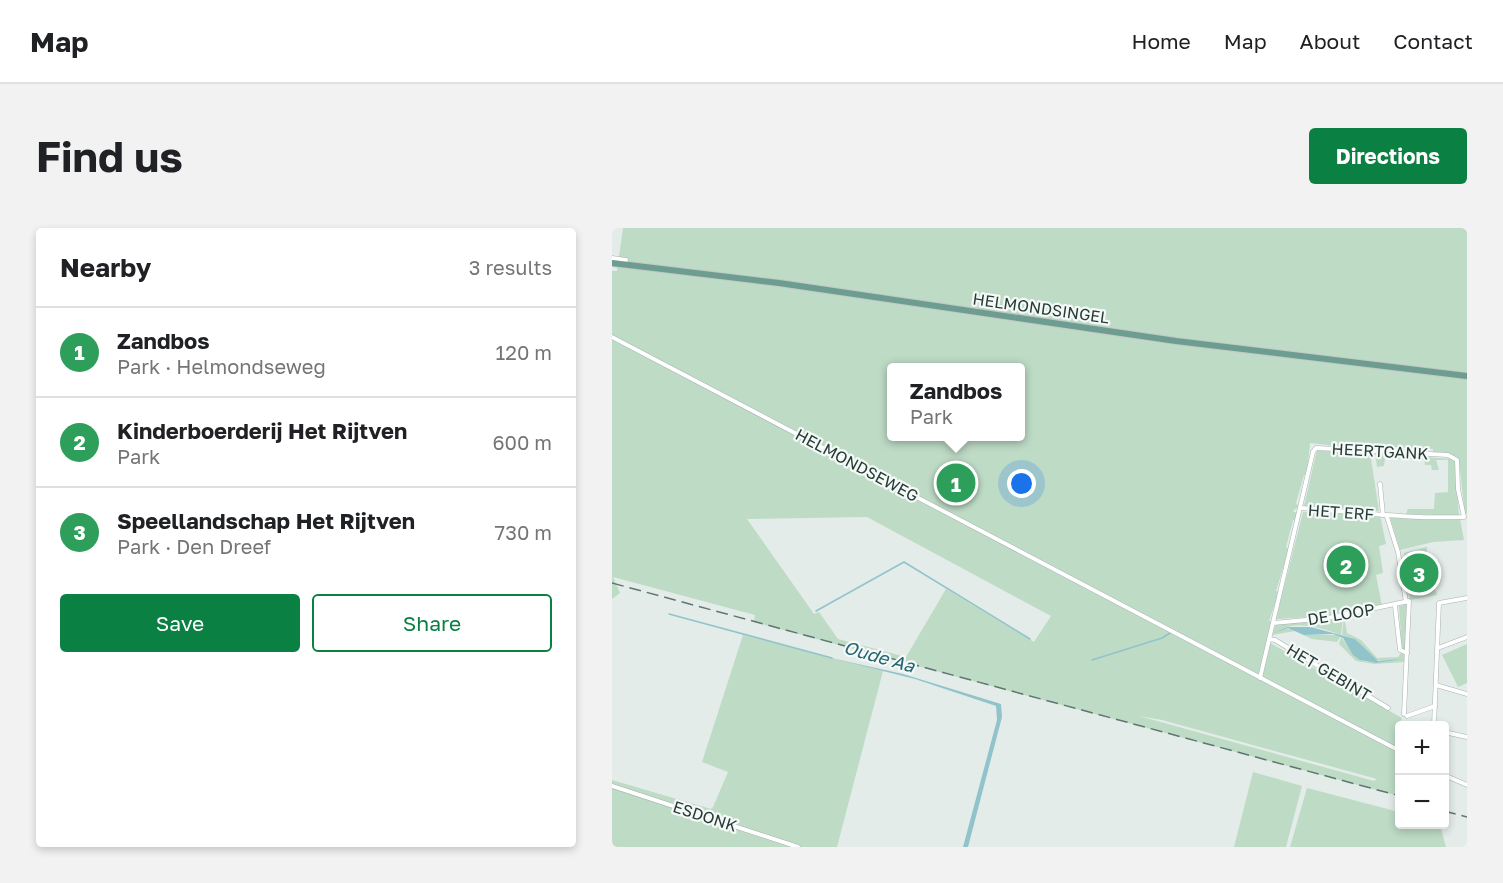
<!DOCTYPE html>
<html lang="en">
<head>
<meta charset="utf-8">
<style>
  body { margin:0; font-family:"Golos Text",sans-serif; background:#f2f2f2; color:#202124 }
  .controls { position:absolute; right:18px; bottom:18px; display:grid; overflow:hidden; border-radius:6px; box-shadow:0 3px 9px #0003 }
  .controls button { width:54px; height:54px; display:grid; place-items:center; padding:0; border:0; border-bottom:2px solid #e0e0e0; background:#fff; color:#202124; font:30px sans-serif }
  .you { position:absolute; left:410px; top:256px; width:21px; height:21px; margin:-15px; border:4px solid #fff; border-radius:50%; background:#1a73e8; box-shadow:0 0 0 9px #1a73e833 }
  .badge { display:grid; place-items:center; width:39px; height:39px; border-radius:50%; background:#0b8043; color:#fff; font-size:20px; font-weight:700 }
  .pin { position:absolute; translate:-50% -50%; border:3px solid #fff; box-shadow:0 2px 6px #0006 }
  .popup { position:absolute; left:275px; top:135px; width:138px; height:78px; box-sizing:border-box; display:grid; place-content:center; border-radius:6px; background:#fff; filter:drop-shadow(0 2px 4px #0005); font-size:20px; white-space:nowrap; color:#757577 }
  .popup b { font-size:22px; color:#202124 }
  .popup::after { content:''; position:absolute; left:50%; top:100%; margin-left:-12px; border:12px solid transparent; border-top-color:#fff }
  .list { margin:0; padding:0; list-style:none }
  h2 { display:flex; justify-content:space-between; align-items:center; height:78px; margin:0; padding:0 24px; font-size:26px }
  h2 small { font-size:20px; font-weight:400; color:#757577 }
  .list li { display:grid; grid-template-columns:39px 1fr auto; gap:18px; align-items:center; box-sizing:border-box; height:90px; padding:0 24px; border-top:2px solid #e0e0e0 }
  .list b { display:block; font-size:22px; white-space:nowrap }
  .list p { margin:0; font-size:20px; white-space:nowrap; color:#757577 }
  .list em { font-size:20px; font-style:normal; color:#757577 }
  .actions { display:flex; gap:12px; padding:18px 24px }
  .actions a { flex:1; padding:14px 0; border:2px solid #0b8043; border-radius:6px; text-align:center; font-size:21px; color:#0b8043 }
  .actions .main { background:#0b8043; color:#fff }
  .map { position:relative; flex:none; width:855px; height:619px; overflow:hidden; border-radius:6px }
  header { display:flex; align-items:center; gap:36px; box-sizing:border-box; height:84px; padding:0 30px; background:#fff; border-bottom:2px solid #e0e0e0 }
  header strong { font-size:28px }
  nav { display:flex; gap:33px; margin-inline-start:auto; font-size:21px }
  .intro { display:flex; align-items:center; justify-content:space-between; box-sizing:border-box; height:144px; padding:0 36px }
  h1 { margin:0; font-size:42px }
  .button { padding:15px 27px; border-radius:6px; background:#0b8043; color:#fff; font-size:21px; font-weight:700 }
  main { display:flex; gap:36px; padding:0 36px }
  aside { flex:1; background:#fff; border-radius:6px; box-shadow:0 3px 9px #0003 }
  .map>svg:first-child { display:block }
  .green { fill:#bedbc6; fill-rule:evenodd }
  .water { fill:#91c3cb }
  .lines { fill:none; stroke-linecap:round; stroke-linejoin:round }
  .stream { stroke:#91c3cb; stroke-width:1.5 }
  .minor-casing { stroke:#a6b3af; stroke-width:5 }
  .primary-casing { stroke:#c2c8c6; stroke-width:8 }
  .minor { stroke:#fff; stroke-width:4 }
  .primary { stroke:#6c9d90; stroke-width:6 }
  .rail { stroke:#5f7770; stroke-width:1.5; stroke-dasharray:12 6; stroke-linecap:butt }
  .labels { text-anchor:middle; stroke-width:4.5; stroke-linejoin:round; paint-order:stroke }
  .street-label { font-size:16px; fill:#253b35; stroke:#f4f8f6 }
  .water-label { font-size:18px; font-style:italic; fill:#246572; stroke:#f4f8f6 }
</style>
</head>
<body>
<header>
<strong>Map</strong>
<nav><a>Home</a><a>Map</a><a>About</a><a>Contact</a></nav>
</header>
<div class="intro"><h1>Find us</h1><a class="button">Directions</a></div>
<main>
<aside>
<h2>Nearby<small>3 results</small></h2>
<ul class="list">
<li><span class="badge" style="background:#2e9e5b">1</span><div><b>Zandbos</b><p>Park · Helmondseweg</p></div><em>120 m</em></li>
<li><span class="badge" style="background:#2e9e5b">2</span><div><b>Kinderboerderij Het Rijtven</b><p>Park</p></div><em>600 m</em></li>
<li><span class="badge" style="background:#2e9e5b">3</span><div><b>Speellandschap Het Rijtven</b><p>Park · Den Dreef</p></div><em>730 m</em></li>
</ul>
<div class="actions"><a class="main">Save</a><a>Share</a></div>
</aside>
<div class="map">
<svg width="855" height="619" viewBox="0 0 855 619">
  <rect width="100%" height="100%" fill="#e3ece8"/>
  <!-- green -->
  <g class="green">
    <path d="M11 0H855V286H853L847 233 838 226 821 224V221L732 217V219L698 215 695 247H692L684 275 687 279 682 282 681 284H685L684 292H681L674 319 677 321 664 363 667 364 657 393 660 394 658 415 790 490 788 494 795 497H788L787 568 142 394 143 387 1 349 8 365 0 371V43H5ZM280 140H409V208H280ZM255 289 439 388 422 414 334 361 294 429 226 411 207 384 202 386 135 291ZM527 488 550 492 765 551 762 553Z"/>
    <path d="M705 222 758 224 767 283 692 278Z"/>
    <path d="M763 225 839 231 843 234 847 288 794 286 796 281H822L823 265 836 264V232H824L827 242H820L819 237H813L812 232 773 230 772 238 765 239Z"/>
    <path d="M691 284 768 287 774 316 767 318 771 345 764 347 770 378 716 388 664 391Z"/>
    <path d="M778 289 848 291 852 312 821 314 788 322Z"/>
    <path d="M815 319 814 333 825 367 798 372 792 325Z"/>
    <path d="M796 376 794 424H790L787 378Z"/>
    <path d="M731 388 729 407C713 401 686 392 670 401H683L694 407H724L728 409 725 414 700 411 683 403 660 407 664 396Z"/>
    <path d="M732 388 735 405 749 412 765 430 786 429 789 425 793 426V434L762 436 744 433 727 416 729 409 740 424V415L756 429 750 433 764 435 777 433 763 432 743 411 730 407Z"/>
    <path d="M131 407 271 443 225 619H0V552L99 581 101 579 116 544 90 534Z"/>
    <path d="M855 416V455L846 459 830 427Z"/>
    <path d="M641 544 690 558 674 619H622Z"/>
    <path d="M695 560 787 584 788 596 828 597 834 619H678Z"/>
  </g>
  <!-- water -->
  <g class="water">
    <path d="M675 399H699L743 411 766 433 792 431 764 435 748 432 741 427 731 410 721 406 692 407 676 400 662 405Z"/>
    <path d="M219 430 291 446 389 476 390 489 356 619H351L385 492 384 478 303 451Z"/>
  </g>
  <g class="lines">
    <!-- stream -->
    <g class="stream">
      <path d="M204 383 292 334 418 411"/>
      <path d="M57 386 220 430"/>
      <path d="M480 432 550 410 558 405"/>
    </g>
    <!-- minor casing -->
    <g class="minor-casing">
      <g id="minor">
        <path d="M0 30 14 32"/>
        <path d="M0 109 788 523"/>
        <path d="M768 256 771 287"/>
        <path d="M775 289 786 324 794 374"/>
        <path d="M783 378 788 422 795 425"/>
        <path d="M661 395 716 390 797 373 792 486"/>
        <path d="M657 411 663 412 776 480"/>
        <path d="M826 420 855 409"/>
        <path d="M648 450 701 224 704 220 836 227 845 232 846 261 852 289C796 291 744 284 688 280"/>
        <path d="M824 457 855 466"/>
        <path d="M795 488 823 478"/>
        <path d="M822 497 827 375 855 370"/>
        <path d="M832 504 855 509"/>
        <path d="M832 547 855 557"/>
        <path d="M0 558 186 619"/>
      </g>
    </g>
    <!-- primary casing -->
    <g class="primary-casing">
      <path id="primary" d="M0 35 167 55 564 113 855 148"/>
    </g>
    <!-- minor -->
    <use href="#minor" class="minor"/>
    <!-- primary -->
    <use href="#primary" class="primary"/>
    <!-- rail -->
    <g class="rail">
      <path d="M0 355 788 568"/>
      <path d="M832 583 855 589"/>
    </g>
  </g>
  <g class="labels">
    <!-- street labels -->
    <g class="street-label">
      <text transform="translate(429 80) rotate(8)" y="6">HELMONDSINGEL</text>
      <text transform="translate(768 223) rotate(3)" y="6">HEERTGANK</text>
      <text transform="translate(245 237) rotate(28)" y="6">HELMONDSEWEG</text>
      <text transform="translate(729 284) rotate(4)" y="6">HET ERF</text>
      <text transform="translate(729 386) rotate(-9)" y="6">DE LOOP</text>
      <text transform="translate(717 444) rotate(31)" y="6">HET GEBINT</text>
      <text transform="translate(93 588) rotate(18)" y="6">ESDONK</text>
    </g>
    <!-- water labels -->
    <g class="water-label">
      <text transform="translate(267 429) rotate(16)" y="6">Oude Aa</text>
    </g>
  </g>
</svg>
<div class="controls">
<button>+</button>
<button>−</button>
</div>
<div class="you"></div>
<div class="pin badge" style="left:344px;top:255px;background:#2e9e5b">1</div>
<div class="popup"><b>Zandbos</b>Park</div>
<div class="pin badge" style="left:734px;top:337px;background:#2e9e5b">2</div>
<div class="pin badge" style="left:807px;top:345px;background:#2e9e5b">3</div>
</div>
</main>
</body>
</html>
